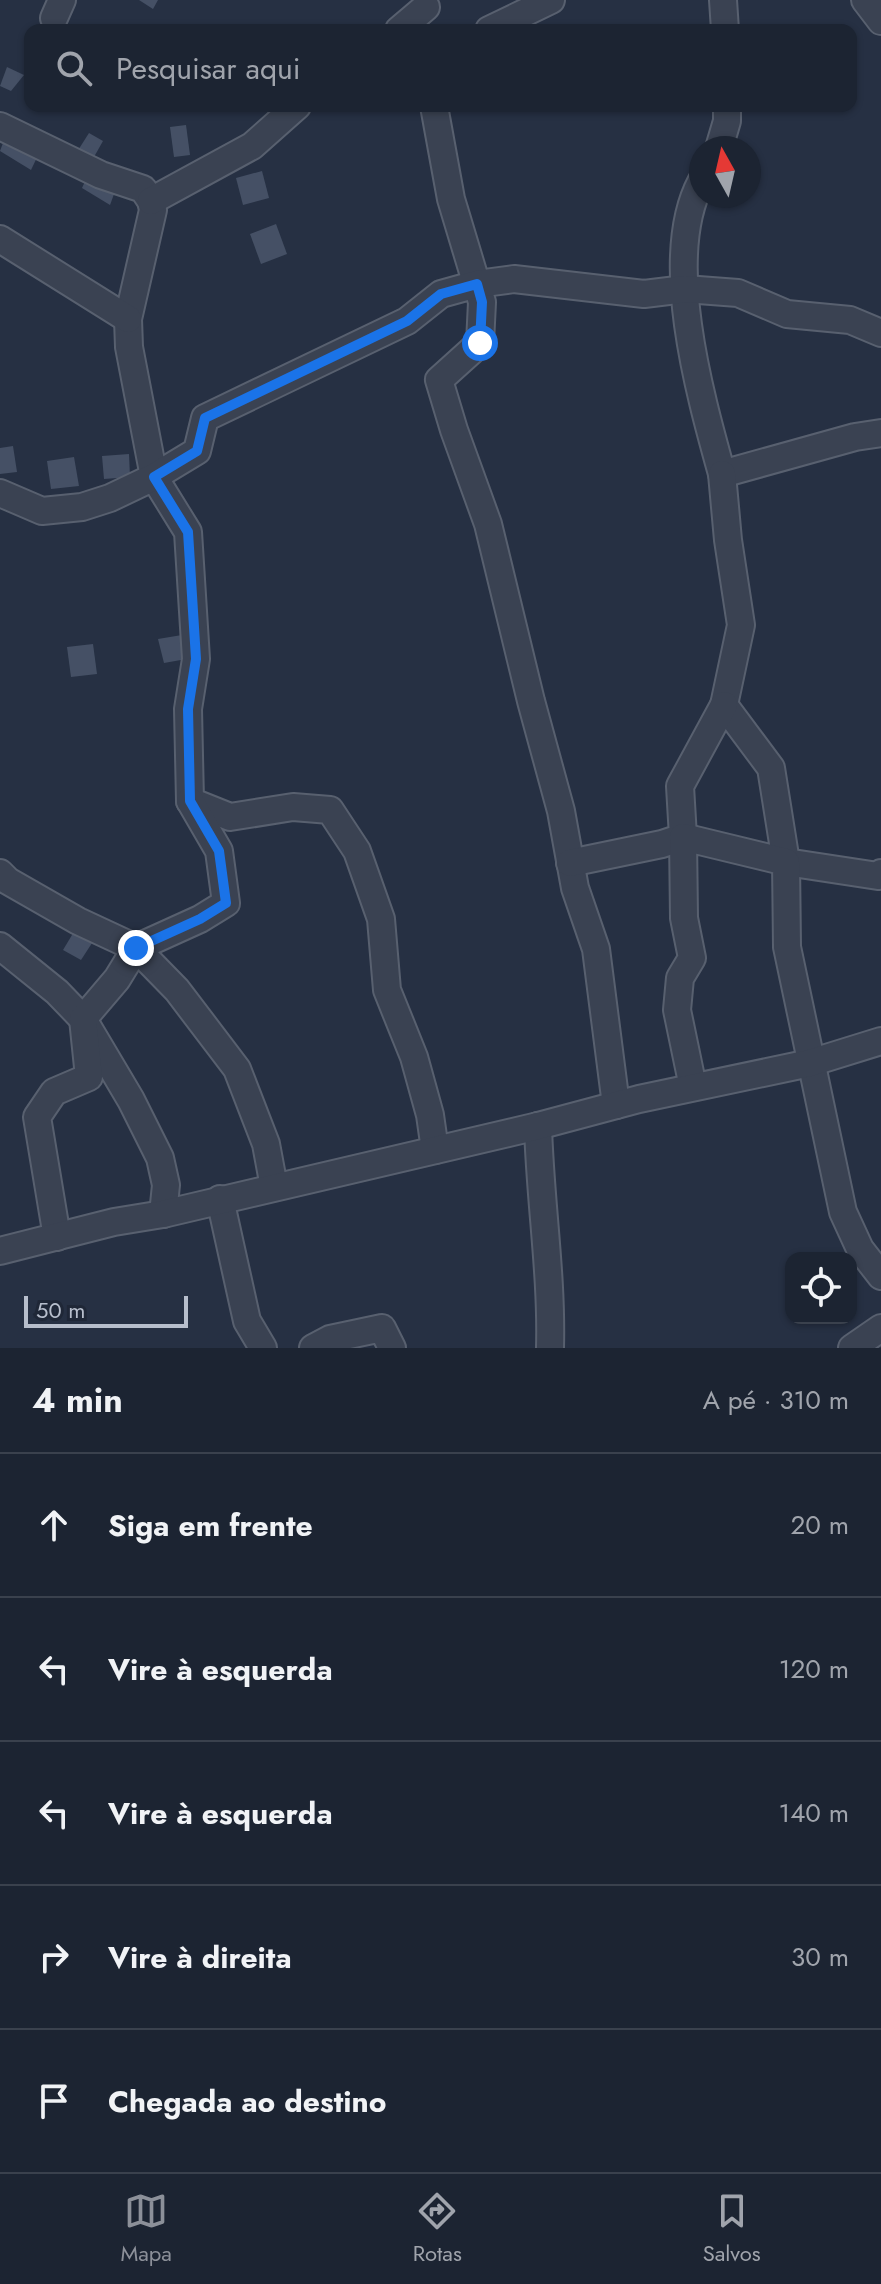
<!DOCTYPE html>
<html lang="pt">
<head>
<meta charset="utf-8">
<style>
  body { margin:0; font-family:Jost,sans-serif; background:#29303e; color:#f1f3f6 }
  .controls { position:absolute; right:24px; bottom:24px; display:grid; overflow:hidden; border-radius:16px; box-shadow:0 2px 6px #0004 }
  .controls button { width:72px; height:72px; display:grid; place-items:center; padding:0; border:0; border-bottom:2px solid #3a414d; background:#1c2432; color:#f1f3f6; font:40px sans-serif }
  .compass { position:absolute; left:689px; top:136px; width:72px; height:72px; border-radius:50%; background:#1c2432; box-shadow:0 2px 6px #0004; rotate:352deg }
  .scale { position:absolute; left:24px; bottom:20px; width:164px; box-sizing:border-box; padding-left:8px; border:4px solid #b7becc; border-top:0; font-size:22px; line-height:28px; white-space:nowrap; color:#b7becc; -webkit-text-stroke:6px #1f2737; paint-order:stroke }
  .stop { position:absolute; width:24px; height:24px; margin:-18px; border:6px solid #1a73e8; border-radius:50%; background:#fff }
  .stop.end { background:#1a73e8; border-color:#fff; box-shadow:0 2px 8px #0008 }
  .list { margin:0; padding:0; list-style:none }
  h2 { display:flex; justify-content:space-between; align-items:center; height:104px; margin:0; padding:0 32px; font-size:34px }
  h2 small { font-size:26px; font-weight:400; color:#a0a4ac }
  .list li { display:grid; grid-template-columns:52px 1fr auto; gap:24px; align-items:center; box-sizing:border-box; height:144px; padding:0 32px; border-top:2px solid #3a414d }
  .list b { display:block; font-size:30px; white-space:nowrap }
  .list em { font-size:26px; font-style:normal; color:#a0a4ac }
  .icon { flex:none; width:44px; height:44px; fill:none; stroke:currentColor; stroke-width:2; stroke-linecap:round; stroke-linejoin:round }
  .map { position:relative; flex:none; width:881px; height:1348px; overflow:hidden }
  .search { position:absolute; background:#1c2432; box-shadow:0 2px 6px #0004; left:24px; right:24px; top:24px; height:88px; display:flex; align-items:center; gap:20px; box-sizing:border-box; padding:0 28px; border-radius:16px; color:#a0a4ac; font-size:30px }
  .sheet { height:824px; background:#1c2432 }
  nav { display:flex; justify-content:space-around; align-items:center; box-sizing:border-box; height:112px; border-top:2px solid #3a414d; background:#1c2432; font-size:22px; color:#a0a4ac }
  nav a { display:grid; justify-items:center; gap:4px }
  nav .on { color:#8c9099 }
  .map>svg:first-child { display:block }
  .building { fill:#455065 }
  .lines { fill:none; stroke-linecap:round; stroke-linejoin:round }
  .minor-casing { stroke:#58606f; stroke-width:30 }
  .minor { stroke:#3a4252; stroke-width:26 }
  .route { stroke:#1a73e8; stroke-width:10 }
</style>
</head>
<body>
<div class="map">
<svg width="881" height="1348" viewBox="0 0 881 1348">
  <rect width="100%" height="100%" fill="#263043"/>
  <!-- building -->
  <g class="building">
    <path d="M139 0H158L153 9Z"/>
    <path d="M7 67 24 75 11 91 0 86Z"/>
    <path d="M186 125 190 155 174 157 170 127Z"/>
    <path d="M89 133 103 141 90 164 75 155Z"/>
    <path d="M6 135 41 149 31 170 0 151Z"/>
    <path d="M262 171 269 198 243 205 236 178Z"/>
    <path d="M88 175 117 186 110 205 82 188Z"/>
    <path d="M276 224 287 254 261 264 250 234Z"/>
    <path d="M13 446 17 472 0 474V448Z"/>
    <path d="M129 454 130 477 104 479 102 456Z"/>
    <path d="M74 457 79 486 51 489 47 461Z"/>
    <path d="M188 634 192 658 164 663 158 639Z"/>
    <path d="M93 644 97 674 71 677 67 647Z"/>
    <path d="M75 930 94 940 81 960 63 950Z"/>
  </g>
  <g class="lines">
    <!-- minor casing -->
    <g class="minor-casing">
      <g id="minor">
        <path d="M723 0 725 30"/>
        <path d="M865 0 881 21"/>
        <path d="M54 18 62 0"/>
        <path d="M399 30 426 7"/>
        <path d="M489 30 551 0"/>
        <path d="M434 106 451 199 482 302 480 343 439 380 454 430 488 524 531 701 561 811 575 888 596 949 616 1105"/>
        <path d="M0 126 101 175 143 189 151 201 153 210 128 319 129 347 154 477 188 532 196 659 188 709 190 801 230 817 293 807 330 810 357 851 381 919 387 990 414 1057 430 1115 435 1150"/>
        <path d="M719 148 727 121V106"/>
        <path d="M701 182C661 257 700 395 722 474L855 437 881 433"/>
        <path d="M151 201 252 146 297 106"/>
        <path d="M0 239 128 319"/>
        <path d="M722 474 728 540 741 625 724 705 771 768 786 862 878 876 881 873"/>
        <path d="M0 493 42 511 82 507 110 498 154 477 197 451 205 418 407 321 441 294 477 284 514 279 644 294 685 289 738 293 787 314 850 320 881 333"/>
        <path d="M570 863 662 844 683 837 680 786 724 705"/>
        <path d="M0 873 8 881 78 921 136 948 177 990 237 1069 266 1144 274 1187"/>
        <path d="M0 946 57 992 83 1019 131 1100 160 1158 166 1185 163 1214"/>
        <path d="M693 1087 677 1010 680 978 692 958 684 918 683 837 786 862 787 947 843 1212 860 1249 881 1276"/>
        <path d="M538 1126C540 1200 552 1274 550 1348"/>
        <path d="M220 1199 247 1321 263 1348"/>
        <path d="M57 1237 37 1117 54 1092 89 1077 83 1019 117 979 136 948 200 919 226 903 219 851 190 801"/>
        <path d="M0 1251 114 1222 163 1214 538 1126 639 1099 810 1063 881 1041"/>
        <path d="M313 1348 330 1339 382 1328 392 1348"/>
        <path d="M852 1348 881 1328"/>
      </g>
    </g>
    <!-- minor -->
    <use href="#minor" class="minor"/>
  </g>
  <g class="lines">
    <!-- route -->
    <path class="route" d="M136 948 200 919 226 903 219 851 190 801 188 709 196 659 188 532 154 477 197 451 205 418 407 321 441 294 477 284 482 302 480 343"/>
  </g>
</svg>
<div class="controls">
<button><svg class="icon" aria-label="locate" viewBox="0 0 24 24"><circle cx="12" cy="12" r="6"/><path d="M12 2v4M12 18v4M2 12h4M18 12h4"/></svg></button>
</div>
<svg class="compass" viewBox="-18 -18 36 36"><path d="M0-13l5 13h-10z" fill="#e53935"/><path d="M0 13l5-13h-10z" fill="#a0a4ac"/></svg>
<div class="scale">50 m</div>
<div class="stop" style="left:480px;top:343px"></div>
<div class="stop end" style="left:136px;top:948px"></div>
<div class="search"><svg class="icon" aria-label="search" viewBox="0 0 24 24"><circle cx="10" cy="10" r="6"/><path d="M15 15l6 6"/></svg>Pesquisar aqui</div>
</div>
<section class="sheet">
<h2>4 min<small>A pé · 310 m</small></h2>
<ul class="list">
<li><svg class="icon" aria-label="ahead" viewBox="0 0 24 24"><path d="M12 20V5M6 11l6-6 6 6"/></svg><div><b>Siga em frente</b></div><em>20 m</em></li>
<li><svg class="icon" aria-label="left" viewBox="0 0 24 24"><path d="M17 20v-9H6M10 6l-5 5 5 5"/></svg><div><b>Vire à esquerda</b></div><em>120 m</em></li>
<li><svg class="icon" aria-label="left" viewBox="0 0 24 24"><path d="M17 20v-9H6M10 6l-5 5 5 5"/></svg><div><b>Vire à esquerda</b></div><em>140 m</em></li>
<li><svg class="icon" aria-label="right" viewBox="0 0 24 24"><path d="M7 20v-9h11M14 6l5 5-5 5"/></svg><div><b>Vire à direita</b></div><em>30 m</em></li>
<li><svg class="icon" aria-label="arrive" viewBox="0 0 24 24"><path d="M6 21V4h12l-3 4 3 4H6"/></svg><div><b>Chegada ao destino</b></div></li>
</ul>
</section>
<nav>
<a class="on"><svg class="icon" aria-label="map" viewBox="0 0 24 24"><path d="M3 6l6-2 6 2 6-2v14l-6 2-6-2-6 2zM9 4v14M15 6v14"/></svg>Mapa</a>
<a><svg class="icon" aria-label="directions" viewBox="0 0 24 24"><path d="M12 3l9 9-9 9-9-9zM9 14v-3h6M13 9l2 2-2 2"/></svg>Rotas</a>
<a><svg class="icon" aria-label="saved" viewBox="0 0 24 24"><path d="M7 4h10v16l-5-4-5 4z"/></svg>Salvos</a>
</nav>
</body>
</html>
